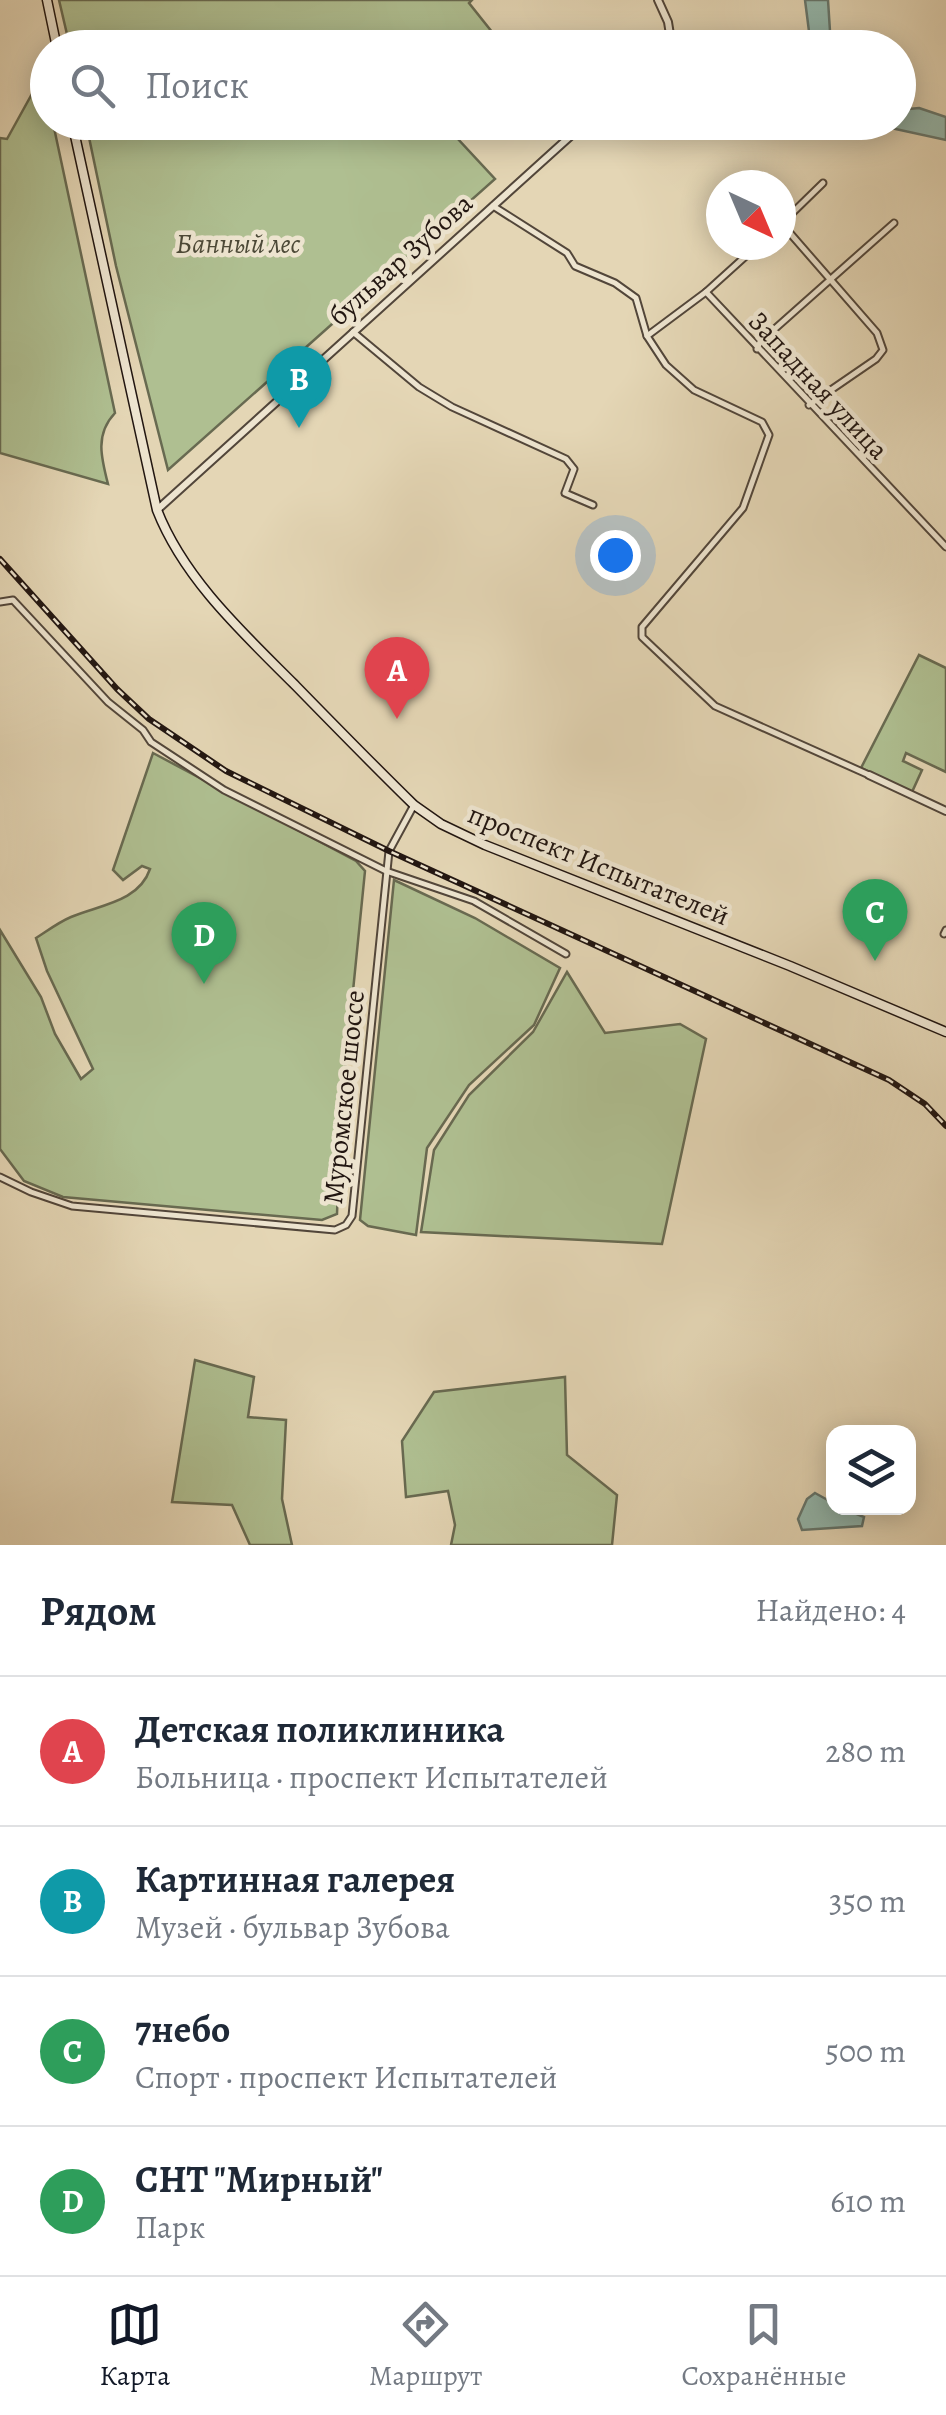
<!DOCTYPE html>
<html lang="ru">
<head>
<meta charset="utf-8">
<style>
  body { margin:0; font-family:Alegreya,serif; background:#f6f6f7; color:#1f2937 }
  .controls { position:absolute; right:30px; bottom:30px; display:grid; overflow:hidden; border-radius:20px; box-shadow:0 5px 25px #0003 }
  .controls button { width:90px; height:90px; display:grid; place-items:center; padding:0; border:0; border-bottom:2px solid #e0e1e3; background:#fff; color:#1f2937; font:50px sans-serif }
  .compass { position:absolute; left:706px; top:170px; width:90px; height:90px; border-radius:50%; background:#fff; box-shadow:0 5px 25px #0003; rotate:136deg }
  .you { position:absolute; left:615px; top:555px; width:35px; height:35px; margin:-25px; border:8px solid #fff; border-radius:50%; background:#1a73e8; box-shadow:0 0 0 15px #1a73e833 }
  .badge { display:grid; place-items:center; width:65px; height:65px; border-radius:50%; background:#111827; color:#fff; font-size:32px; font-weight:700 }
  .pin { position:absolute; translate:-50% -82px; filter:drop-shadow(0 2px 5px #0008) }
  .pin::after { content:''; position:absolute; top:52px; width:35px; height:30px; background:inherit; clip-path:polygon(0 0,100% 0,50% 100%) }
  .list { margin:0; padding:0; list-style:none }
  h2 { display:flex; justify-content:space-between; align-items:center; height:130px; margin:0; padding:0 40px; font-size:42px }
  h2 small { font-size:32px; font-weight:400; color:#747a83 }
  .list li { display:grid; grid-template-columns:65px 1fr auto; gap:30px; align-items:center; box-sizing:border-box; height:150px; padding:0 40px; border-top:2px solid #e0e1e3 }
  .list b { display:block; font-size:38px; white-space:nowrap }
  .list p { margin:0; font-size:32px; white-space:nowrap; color:#747a83 }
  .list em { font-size:32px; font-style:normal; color:#747a83 }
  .icon { flex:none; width:55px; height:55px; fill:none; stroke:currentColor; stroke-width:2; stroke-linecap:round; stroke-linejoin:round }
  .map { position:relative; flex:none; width:946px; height:1545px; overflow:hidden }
  .search { position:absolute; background:#fff; box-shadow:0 5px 25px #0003; left:30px; right:30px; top:30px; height:110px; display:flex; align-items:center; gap:25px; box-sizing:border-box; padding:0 35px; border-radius:55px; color:#747a83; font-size:38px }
  .sheet { height:730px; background:#fff }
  nav { display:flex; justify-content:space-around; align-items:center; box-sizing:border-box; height:140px; border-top:2px solid #e0e1e3; background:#fff; font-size:28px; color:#747a83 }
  nav a { display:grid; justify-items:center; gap:5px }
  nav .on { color:#111827 }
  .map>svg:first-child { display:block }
  .green { fill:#afbf91; stroke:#686a51; stroke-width:2.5 }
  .water { fill:#95b9ae; stroke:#67786f; stroke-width:2.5 }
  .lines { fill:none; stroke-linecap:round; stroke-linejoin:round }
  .minor-casing { stroke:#52463a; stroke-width:9 }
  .tertiary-casing { stroke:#52463a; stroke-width:10 }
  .secondary-casing { stroke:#221611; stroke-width:11 }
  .minor { stroke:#ede4cf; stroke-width:5 }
  .tertiary { stroke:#ede4cf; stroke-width:6 }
  .secondary { stroke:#ede4cf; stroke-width:8 }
  .rail-casing { stroke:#221611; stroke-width:6 }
  .rail { stroke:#ede4cf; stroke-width:2.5; stroke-dasharray:8; stroke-linecap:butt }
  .labels { text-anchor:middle; stroke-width:9; stroke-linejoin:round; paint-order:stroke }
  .park-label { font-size:28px; font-style:italic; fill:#4c4937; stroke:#ede4cf }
  .street-label { font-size:28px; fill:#221611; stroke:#ede4cf }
</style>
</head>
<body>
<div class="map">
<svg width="946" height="1545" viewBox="0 0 946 1545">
  <rect width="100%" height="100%" fill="#e4d6b5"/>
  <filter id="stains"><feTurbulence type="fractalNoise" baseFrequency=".002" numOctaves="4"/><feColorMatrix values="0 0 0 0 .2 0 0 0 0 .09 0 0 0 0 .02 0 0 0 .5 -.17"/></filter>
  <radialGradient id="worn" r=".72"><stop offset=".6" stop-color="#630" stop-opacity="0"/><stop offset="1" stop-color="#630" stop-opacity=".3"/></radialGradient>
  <!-- green -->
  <g class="green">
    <path d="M59 0H472L469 3 504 47H70Z"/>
    <path d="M43 74 47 96 48 122 53 123 115 413C95 434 101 457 108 484L0 453V138L7 139Z"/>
    <path d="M86 123H447L445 125 495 179 168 470 116 266Z"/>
    <path d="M919 655 946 668V772L906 753 903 761 922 770 912 792 861 768Z"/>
    <path d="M153 753 356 861 365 871 341 1111 337 1214 322 1220 63 1197 24 1181 0 1149V930L41 997 55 1034 81 1079 93 1069 47 971 36 938C47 931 59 922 71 917 99 905 139 902 150 869L142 866 123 880 113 870Z"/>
    <path d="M394 880 475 918 560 968 534 1025 469 1085 427 1148 416 1235 368 1226 360 1220Z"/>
    <path d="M567 972 605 1033 680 1024 706 1039 662 1244 421 1232 434 1150 469 1095 533 1032Z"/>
    <path d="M195 1360 254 1377 248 1417 286 1420 282 1499 292 1545H250L232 1505 172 1502Z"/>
    <path d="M565 1377 567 1455 617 1495 612 1545H451L455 1525 448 1491 406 1497 402 1441 434 1392Z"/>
  </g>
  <!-- water -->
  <g class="water">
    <path d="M805 0H828L831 47H811Z"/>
    <path d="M919 108 946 117V140L868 123 898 122 899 110Z"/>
    <path d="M815 1493 833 1503 834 1508H842L864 1517 862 1526 802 1530 798 1519 807 1499Z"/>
  </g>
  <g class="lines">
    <!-- minor casing -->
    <g class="minor-casing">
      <g id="minor">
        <path d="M493 206 567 253 575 266 615 283 636 298 647 336 666 365 694 390 762 422 769 435 743 508 642 627V637L715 706 869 775"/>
        <path d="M781 224 823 183"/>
        <path d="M782 224 877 333 883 350 876 359 809 405"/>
        <path d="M706 292 946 547"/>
        <path d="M353 332 419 387 452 407 566 459 574 469 565 493 593 505"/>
        <path d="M647 336 706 292 758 245"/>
        <path d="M757 349 760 342 894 223"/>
        <path d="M0 602 13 600 108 702 143 730 151 742 224 790 386 871 474 901 566 954"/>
        <path d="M944 934 946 930"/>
        <path d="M0 1177 31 1192 72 1206 335 1230 346 1225 352 1216 389 851 414 805"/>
      </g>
    </g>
    <!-- tertiary casing -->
    <g class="tertiary-casing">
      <g id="tertiary">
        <path d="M658 0 668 22 671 41 666 48"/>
        <path d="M157 510 586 122"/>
        <path d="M869 775 946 811"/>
      </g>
    </g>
    <!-- secondary casing -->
    <g class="secondary-casing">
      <g id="secondary">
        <path d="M47 0 57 48"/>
        <path d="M72 122 157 510C184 579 243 633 294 684 334 725 373 765 414 805L441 824 485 845 790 966 946 1032"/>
      </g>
    </g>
    <!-- minor -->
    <use href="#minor" class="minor"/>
    <!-- tertiary -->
    <use href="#tertiary" class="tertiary"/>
    <!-- secondary -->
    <use href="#secondary" class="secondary"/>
    <!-- rail casing -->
    <g class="rail-casing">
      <path id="rail" d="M0 559 117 689 149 719 226 771 389 851 889 1080 925 1104 946 1126"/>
    </g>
    <!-- rail -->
    <use href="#rail" class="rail"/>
  </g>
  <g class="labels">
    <!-- park labels -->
    <g class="park-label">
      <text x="238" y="253">Банный лес</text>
    </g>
    <!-- street labels -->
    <g class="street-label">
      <text transform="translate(400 259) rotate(-42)" y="10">бульвар Зубова</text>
      <text transform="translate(819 385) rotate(47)" y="10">Западная улица</text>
      <text transform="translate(599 864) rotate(22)" y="10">проспект Испытателей</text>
      <text transform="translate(343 1097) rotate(-84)" y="10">Муромское шоссе</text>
    </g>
  </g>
  <rect width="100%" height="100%" filter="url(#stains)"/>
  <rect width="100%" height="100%" fill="url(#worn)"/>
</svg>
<div class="controls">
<button><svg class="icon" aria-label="layers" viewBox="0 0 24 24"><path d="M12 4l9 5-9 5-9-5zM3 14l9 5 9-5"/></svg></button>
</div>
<svg class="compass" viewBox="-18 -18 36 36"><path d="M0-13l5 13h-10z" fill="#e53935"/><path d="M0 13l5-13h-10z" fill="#747a83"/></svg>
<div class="you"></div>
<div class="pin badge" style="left:397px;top:719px;background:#e0444e">A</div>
<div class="pin badge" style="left:299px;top:428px;background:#0f9aa8">B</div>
<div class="pin badge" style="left:875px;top:961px;background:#2e9e5b">C</div>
<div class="pin badge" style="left:204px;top:984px;background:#2e9e5b">D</div>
<div class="search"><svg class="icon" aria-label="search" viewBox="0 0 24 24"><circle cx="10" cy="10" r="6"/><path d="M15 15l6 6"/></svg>Поиск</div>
</div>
<section class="sheet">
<h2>Рядом<small>Найдено: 4</small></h2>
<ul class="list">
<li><span class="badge" style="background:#e0444e">A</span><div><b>Детская поликлиника</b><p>Больница · проспект Испытателей</p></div><em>280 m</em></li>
<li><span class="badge" style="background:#0f9aa8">B</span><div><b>Картинная галерея</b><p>Музей · бульвар Зубова</p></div><em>350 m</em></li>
<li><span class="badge" style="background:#2e9e5b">C</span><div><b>7небо</b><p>Спорт · проспект Испытателей</p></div><em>500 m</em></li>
<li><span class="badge" style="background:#2e9e5b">D</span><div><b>СНТ &quot;Мирный&quot;</b><p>Парк</p></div><em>610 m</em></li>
</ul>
</section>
<nav>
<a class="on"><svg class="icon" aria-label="map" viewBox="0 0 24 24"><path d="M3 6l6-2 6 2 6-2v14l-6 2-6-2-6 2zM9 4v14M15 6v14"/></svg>Карта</a>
<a><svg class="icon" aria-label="directions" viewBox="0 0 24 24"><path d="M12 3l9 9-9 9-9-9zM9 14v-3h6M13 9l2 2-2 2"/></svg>Маршрут</a>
<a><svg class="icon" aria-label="saved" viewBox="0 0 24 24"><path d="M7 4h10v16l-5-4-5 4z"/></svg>Сохранённые</a>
</nav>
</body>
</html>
